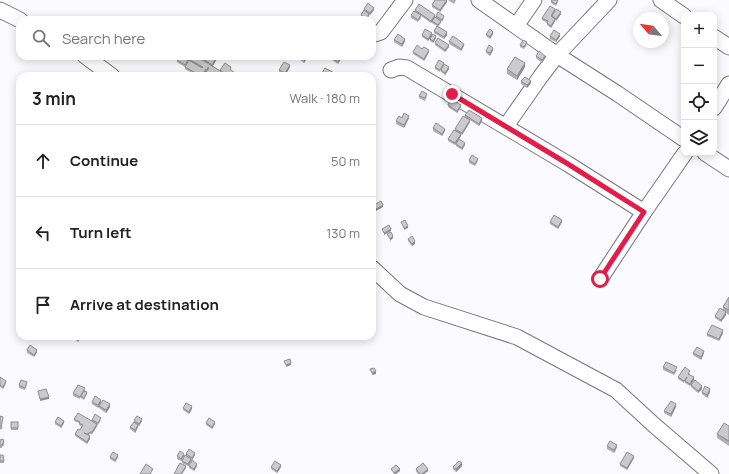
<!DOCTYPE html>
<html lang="en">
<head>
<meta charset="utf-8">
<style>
  body { margin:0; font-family:Manrope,sans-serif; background:#f2f2f2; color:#222 }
  .controls { position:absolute; right:12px; top:12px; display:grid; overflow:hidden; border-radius:8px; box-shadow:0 2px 10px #0003 }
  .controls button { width:36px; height:36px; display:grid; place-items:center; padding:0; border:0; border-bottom:1px solid #e0e0e0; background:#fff; color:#222; font:20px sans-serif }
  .compass { position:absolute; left:633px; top:12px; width:36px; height:36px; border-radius:50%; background:#fff; box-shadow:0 2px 10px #0003; rotate:299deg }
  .stop { position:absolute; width:12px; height:12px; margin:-9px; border:3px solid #e11d48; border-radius:50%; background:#fff }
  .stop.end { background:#e11d48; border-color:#fff; box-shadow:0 1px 4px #0008 }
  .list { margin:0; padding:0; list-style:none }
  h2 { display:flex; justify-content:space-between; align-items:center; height:52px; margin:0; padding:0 16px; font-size:17px }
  h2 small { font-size:13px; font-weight:400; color:#767676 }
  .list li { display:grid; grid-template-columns:26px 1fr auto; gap:12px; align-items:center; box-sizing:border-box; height:72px; padding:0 16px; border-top:1px solid #e0e0e0 }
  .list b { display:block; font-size:15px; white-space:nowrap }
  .list em { font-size:13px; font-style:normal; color:#767676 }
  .icon { flex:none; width:22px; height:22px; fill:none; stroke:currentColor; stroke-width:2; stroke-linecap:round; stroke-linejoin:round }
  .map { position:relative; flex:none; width:729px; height:474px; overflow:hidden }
  .search { position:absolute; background:#fff; box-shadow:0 2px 10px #0003; left:16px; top:16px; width:360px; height:44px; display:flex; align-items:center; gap:10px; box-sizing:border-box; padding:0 14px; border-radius:12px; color:#767676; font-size:15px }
  .panel { position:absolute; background:#fff; box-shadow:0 2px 10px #0003; left:16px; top:72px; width:360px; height:268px; border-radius:12px }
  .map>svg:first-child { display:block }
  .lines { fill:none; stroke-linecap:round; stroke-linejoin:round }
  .minor-casing { stroke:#77777a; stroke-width:17 }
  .minor { stroke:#fff; stroke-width:15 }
  .wall { fill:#afafb1 }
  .shaded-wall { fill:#8e8e90 }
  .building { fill:#cbcbce; stroke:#8e8e90 }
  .route { stroke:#e11d48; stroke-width:5 }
</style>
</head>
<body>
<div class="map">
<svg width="729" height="474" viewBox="0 0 729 474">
  <rect width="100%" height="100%" fill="#fbfbff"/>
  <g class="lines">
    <!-- minor casing -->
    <g class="minor-casing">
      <g id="minor">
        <path d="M479 0 557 55 618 94 684 139"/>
        <path d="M661 0 684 16"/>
        <path d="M0 10 20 20"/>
        <path d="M516 26 534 0"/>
        <path d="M375 34 381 32 405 0"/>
        <path d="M714 37 729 47"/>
        <path d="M85 56 112 76"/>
        <path d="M391 70 399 67 407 68 568 164 644 212"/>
        <path d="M714 108 729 84"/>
        <path d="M506 126 541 76 557 55 609 0"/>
        <path d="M705 153 729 169"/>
        <path d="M372 268 400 294 424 307 517 337 616 390 654 425 711 474"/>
        <path d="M600 279 644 212 685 153"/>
      </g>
    </g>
    <!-- minor -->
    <use href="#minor" class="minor"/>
  </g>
  <!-- wall -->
  <g class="wall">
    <path d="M447 0V2L440 12 432 7V5Z"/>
    <path d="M448 0H456L454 4Z"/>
    <path d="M551 1 558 2 556 6 551 3Z"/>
    <path d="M364 9 374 10 370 15H369L367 20H365L361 18V15L364 11Z"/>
    <path d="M415 10 435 17 431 23 421 16V18L418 22 411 18V15L415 12Z"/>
    <path d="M555 11 561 14 556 21 555 20V21L551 28 547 25V23L542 20V18Z"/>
    <path d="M436 16 444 18 442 22 441 21V23L438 27 447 35 444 39 434 33V31L437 26 432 23V21L436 17Z"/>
    <path d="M486 34H493L490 39 486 36Z"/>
    <path d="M422 35 432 36 428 41 422 37Z"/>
    <path d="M550 36H560L556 42 550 39Z"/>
    <path d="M436 38 433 43 430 41V39Z"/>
    <path d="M394 40 405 41 402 47 394 42Z"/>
    <path d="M449 41 464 46 461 51 449 44Z"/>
    <path d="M435 43 449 47 445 52 435 45Z"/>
    <path d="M520 45H527L524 49 520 47Z"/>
    <path d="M493 50 490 56 486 53V51Z"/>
    <path d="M413 52H429L424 61 413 54Z"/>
    <path d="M180 56H192L190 60V61V60L199 58V56L217 59 213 66 220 71V70H231L235 75V76H210L206 74V72L203 76H197L185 69V67L177 62V60Z"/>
    <path d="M342 56V57L338 64 332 60V58Z"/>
    <path d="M536 56 545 58 542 63 536 58Z"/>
    <path d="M299 57 307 58 304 63 299 59Z"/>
    <path d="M444 64 449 69 445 75 441 72V70L440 72 435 69V67Z"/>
    <path d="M290 67 285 76 279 72V70Z"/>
    <path d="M525 67 517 80 507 74V69Z"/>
    <path d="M521 81 531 83 527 88 521 84Z"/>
    <path d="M419 96H427L425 101 419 98Z"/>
    <path d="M448 105 461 107 457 113 448 107Z"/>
    <path d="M465 115 482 121 479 126 465 117Z"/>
    <path d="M409 118 404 128 396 124V121Z"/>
    <path d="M470 122 462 135 461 134V136L456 143 465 145 462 150 456 146V144L455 145 448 141V139L455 131V129Z"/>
    <path d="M433 128 445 131 442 136 433 131Z"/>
    <path d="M469 160 478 161 475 166 469 163Z"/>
    <path d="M550 222H562L558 229 550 224Z"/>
    <path d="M408 239 415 244 412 246 408 241Z"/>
    <path d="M729 297V315L726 313V315L721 322 715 318V316L723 311V307Z"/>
    <path d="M723 333 719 341 707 336V334Z"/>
    <path d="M72 336H82L78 342 72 337Z"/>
    <path d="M303 336H309L307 338Z"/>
    <path d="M27 350 37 352 34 357 27 353Z"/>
    <path d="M693 353H704L701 360 693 355Z"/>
    <path d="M663 367 677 370 674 375 663 370Z"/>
    <path d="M690 373 689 375 694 380 690 386 685 383V381L684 383 678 379V377Z"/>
    <path d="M0 377 6 383 3 389 0 387Z"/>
    <path d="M19 385H27L25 390 19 388Z"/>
    <path d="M691 385 702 389 698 393 691 387Z"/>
    <path d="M85 390 87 394 84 400 81 398V397L80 399 73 396V393Z"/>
    <path d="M702 392H710L707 398 702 394Z"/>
    <path d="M92 402H101L98 408 92 404Z"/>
    <path d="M99 406 110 407 106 413 99 408Z"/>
    <path d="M676 407 671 417 664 413V411Z"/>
    <path d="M183 408 192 409 189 414 183 410Z"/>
    <path d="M74 419 92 421V420H101L98 425H97V426L92 434H90L89 436 90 439 87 444 75 436V434L80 430 82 427 79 425V423L74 421Z"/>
    <path d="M134 420 142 421 139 426H138V427L135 433 130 429V427L134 422Z"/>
    <rect x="11" y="422" width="7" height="8"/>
    <path d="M55 422 64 423 61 428 55 424Z"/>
    <path d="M206 423 215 424 212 429 206 425Z"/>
    <path d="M729 426V446L717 438V434Z"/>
    <path d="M0 440 4 443V446H2V448H0Z"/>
    <path d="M607 446 617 447 614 453 607 449Z"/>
    <path d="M186 454 195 455 192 460H191V461L188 466 182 463V461L186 455Z"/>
    <path d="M0 455 4 461V463H0Z"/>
    <path d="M177 456H184L181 461 177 459Z"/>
    <path d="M110 457H118L115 462 110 459Z"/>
    <path d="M634 458 627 470 620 466V464Z"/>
    <path d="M189 466H197L194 471 189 468Z"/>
    <path d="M462 466 456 472 453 469V467Z"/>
    <path d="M271 467H281L277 473 271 469Z"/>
    <path d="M416 469 428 471 424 474H418L416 471Z"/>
  </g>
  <!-- shaded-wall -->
  <g class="shaded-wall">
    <path d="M447 0V2L440 12V10Z"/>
    <path d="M374 8V10L370 15V13Z"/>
    <path d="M561 12V14L556 21V19Z"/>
    <path d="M369 14V16L366 20V19Z"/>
    <path d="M435 15V17L431 23V21Z"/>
    <path d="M555 19V21L551 28V26Z"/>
    <path d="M447 32V35L444 39V37Z"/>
    <path d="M493 32V34L490 39V37Z"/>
    <path d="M432 33V36L428 41V39Z"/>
    <path d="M560 34V36L556 42V40Z"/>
    <path d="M436 36V38L433 43V41Z"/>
    <path d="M405 39V41L402 47V44Z"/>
    <path d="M464 44V46L461 51V49Z"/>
    <path d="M449 45V47L445 52V50Z"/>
    <path d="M493 48V50L490 56V53Z"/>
    <path d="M429 50V52L424 61V59Z"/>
    <path d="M307 56V58L304 63V60Z"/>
    <path d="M341 56H342V57L338 64V62Z"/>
    <path d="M545 56V58L542 63V60Z"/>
    <path d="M217 57V59L212 67V65Z"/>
    <path d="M525 63V67L517 80V76Z"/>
    <path d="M290 65V67L285 76V73Z"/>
    <path d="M449 67V69L445 75V73Z"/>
    <path d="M206 69V72L203 76H202Z"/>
    <path d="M531 81V83L527 88V85Z"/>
    <path d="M461 105V107L457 113V111Z"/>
    <path d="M409 116V118L404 128V125Z"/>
    <path d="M482 118V121L479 126V124Z"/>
    <path d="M470 120V122L462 135V133Z"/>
    <path d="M445 129V131L442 136V134Z"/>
    <path d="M461 134V136L455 145V143Z"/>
    <path d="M465 143V145L462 150V148Z"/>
    <path d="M383 205V207L376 211V209Z"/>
    <path d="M562 220V222L558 229V227Z"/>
    <path d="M408 226V228L404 230V228Z"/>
    <path d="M391 229V231L384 235V233Z"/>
    <path d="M393 236V238L390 241V239Z"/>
    <path d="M415 241V244L412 246V244Z"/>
    <path d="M726 312V315L721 322V320Z"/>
    <path d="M723 330V333L719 341V339Z"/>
    <path d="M81 336H82L78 342V339Z"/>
    <path d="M37 350V352L34 357V355Z"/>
    <path d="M704 351V353L701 360V357Z"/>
    <path d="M291 363V365L286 367V365Z"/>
    <path d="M376 371V374L372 375V373Z"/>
    <path d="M694 377V380L690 386V384Z"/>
    <path d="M6 381V383L3 389V387Z"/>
    <path d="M702 386V389L698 393V391Z"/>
    <path d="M710 389V392L707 398V395Z"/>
    <path d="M49 397V399L40 401V399Z"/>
    <path d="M101 400V402L98 408V405Z"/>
    <path d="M110 404V407L106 413V410Z"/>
    <path d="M676 404V407L671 417V414Z"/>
    <path d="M192 406V409L189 414V412Z"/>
    <path d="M142 419V421L139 426V424Z"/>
    <path d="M64 421V423L61 428V426Z"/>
    <path d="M215 422V424L212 429V427Z"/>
    <path d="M97 424V426L92 434V432Z"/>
    <path d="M138 425V427L135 433V430Z"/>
    <path d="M90 436V439L87 444V442Z"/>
    <path d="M617 445V447L614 453V450Z"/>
    <path d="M195 453V455L192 460V458Z"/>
    <path d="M184 454V456L181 461V459Z"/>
    <path d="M118 455V457L115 462V460Z"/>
    <path d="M634 456V458L627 470V468Z"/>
    <path d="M191 459V461L188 466V464Z"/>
    <path d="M462 463V466L456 472V469Z"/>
    <path d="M197 464V466L194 471V469Z"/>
    <path d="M281 465V467L277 473V471Z"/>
    <path d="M186 466V468L182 474H181Z"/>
    <path d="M400 469V471L396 474H394V473Z"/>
    <path d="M428 469V471L424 474H422Z"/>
  </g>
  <!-- building -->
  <g class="building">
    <path d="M435 0H447L440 10 432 5Z"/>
    <path d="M552 0H558L556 4 551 1Z"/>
    <path d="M368 3 374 8 370 13 364 9Z"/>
    <path d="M419 4 435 15 431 21 415 10Z"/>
    <path d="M550 6 555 9 551 16 555 19 551 26 547 23 548 21 542 18Z"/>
    <path d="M556 9 561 12 556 19 552 16Z"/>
    <path d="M364 10 369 14 366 19 361 15Z"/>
    <path d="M414 11 421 15 418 20 411 15Z"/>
    <path d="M438 12 444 16 442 20 436 16Z"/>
    <path d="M435 17 441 21 438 25 432 21Z"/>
    <path d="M437 26 447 32 444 37 434 31Z"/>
    <path d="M425 29 432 33 428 39 422 35Z"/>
    <path d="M490 29 493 32 490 37 486 34Z"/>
    <path d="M554 30 560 34 556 40 550 36Z"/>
    <path d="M398 34 405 39 402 44 394 40Z"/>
    <path d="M433 34 436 36 433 41 430 39Z"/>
    <path d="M453 36 464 44 461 49 449 41Z"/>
    <path d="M438 38 449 45 445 50 435 43Z"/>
    <path d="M523 40 527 42 524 47 520 45Z"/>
    <path d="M417 45 422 49 424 47 429 50 424 59 413 52Z"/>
    <path d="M489 45 493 48 490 53 486 51Z"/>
    <path d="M539 51 545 56 542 60 536 56Z"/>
    <path d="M180 56H182L188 60 185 65 177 60Z"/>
    <path d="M184 56H191L189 59Z"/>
    <path d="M193 56H196L225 74 220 70 225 63 231 67 230 69 235 73 233 76H214L206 72 209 68 208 67 207 70 206 69 201 76 185 67 189 60 202 68 203 67 190 60Z"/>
    <path d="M199 56H215L217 57 212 65Z"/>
    <path d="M299 56H307L304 60 299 57Z"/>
    <path d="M333 56H341L338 62 332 58Z"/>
    <path d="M515 57 525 63 517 76 507 69Z"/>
    <path d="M439 60 444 63 440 70 435 67Z"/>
    <path d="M284 62 290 65 285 73 279 70Z"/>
    <path d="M444 64 449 67 445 73 441 70Z"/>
    <path d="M325 68 338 75V76H326L322 73Z"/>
    <path d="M525 77 531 81 527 85 521 81Z"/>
    <path d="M422 91 427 94 425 98 419 96Z"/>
    <path d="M451 99 461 105 457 111 448 105Z"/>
    <path d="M469 110 482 118 479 124 465 115Z"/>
    <path d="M404 113 409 116 404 125 396 121 399 116 402 118Z"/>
    <path d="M463 116 470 120 462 133 455 129Z"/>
    <path d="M436 123 445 129 442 134 433 128Z"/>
    <path d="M454 130 461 134 455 143 448 139Z"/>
    <path d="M459 139 465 143 462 148 456 144Z"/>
    <path d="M472 155 478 159 475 164 469 160Z"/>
    <path d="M381 201 383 205 376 209 374 205Z"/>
    <path d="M554 215 562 220 558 227 550 222Z"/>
    <path d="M405 220 408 226 404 228 401 222Z"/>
    <path d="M389 225 391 229 384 233 382 229Z"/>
    <path d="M391 232 393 236 390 239 387 234Z"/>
    <path d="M412 236 415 241 412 244 408 239Z"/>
    <path d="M729 297V310L723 307Z"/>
    <path d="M720 308 726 312 721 320 715 316Z"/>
    <path d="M712 325 723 330 719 339 707 334Z"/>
    <path d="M74 336H81L78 339Z"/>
    <path d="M30 345 37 350 34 355 27 350Z"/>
    <path d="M697 347 704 351 701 357 693 353Z"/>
    <path d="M290 359 291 363 286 365 284 361Z"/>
    <path d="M666 362 677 367 674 373 663 367Z"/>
    <path d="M685 367 690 371 688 374 694 377 690 384 685 381 687 377 684 381 678 377Z"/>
    <path d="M374 368 376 371 372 373 370 369Z"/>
    <path d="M0 377 6 381 3 387 0 385Z"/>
    <path d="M21 380 27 382 25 388 19 385Z"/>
    <path d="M695 380 702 386 698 391 691 385Z"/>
    <path d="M78 385 85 388 80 397 73 393Z"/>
    <path d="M705 386 710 389 707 395 702 392Z"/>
    <path d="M46 389 49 397 40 399 38 391Z"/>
    <path d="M84 391 87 392 84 398 81 396Z"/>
    <path d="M95 396 101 400 98 405 92 402Z"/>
    <path d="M103 400 110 404 106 410 99 406Z"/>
    <path d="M671 401 676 404 671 414 664 411Z"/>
    <path d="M186 403 192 406 189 412 183 408Z"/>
    <path d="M78 413 97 424 92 432H90L88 434 84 433 90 436 87 442 75 434 78 429 80 430 83 425 79 423 80 422 74 419Z"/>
    <path d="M95 414 101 418 98 423 92 420Z"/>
    <path d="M0 416 3 417 1 429 0 428Z"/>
    <path d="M137 416 142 419 139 424 134 420Z"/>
    <path d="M58 417 64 421 61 426 55 422Z"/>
    <path d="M209 418 215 422 212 427 206 423Z"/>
    <rect x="11" y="422" width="7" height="6"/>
    <path d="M134 422 138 425 135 430 130 427Z"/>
    <path d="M724 423 729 426V441L717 434Z"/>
    <path d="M3 439 4 443 2 444V445L0 446V440Z"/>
    <path d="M610 441 617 445 614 450 607 446Z"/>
    <path d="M189 449 195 453 192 458 186 454Z"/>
    <path d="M180 451 184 454 181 459 177 456Z"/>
    <path d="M113 452 118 455 115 460 110 457Z"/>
    <path d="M627 452 634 456 627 468 620 464Z"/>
    <path d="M0 455H3L4 461H0Z"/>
    <path d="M185 455 191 459 188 464 182 461Z"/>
    <path d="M192 460 197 464 194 469 189 466Z"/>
    <path d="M275 461 281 465 277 471 271 467Z"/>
    <path d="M459 461 462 463 456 469 453 467Z"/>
    <path d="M180 463 186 466 181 474H174Z"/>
    <path d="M423 463 428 469 422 474H420L416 469Z"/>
    <path d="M146 464 153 469 150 474H140Z"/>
    <path d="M396 465 400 469 394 473 391 469Z"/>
  </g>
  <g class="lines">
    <!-- route -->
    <path class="route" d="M452 94 568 164 644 212 600 279"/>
  </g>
</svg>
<div class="controls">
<button>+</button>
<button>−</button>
<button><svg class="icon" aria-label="locate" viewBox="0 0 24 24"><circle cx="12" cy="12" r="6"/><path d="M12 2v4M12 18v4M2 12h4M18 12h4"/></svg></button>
<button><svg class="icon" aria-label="layers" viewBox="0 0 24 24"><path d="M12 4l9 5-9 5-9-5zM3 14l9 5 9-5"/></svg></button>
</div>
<svg class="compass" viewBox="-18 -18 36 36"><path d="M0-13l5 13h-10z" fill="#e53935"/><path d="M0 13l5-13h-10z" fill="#767676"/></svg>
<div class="stop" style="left:600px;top:279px"></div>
<div class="stop end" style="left:452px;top:94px"></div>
<div class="search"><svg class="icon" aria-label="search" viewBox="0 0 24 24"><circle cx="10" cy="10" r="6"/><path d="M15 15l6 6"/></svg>Search here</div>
<section class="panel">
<h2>3 min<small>Walk · 180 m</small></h2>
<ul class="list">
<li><svg class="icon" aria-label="ahead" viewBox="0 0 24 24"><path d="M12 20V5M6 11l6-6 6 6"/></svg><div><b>Continue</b></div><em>50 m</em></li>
<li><svg class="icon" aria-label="left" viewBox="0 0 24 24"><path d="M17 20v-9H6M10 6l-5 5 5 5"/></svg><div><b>Turn left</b></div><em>130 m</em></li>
<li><svg class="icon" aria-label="arrive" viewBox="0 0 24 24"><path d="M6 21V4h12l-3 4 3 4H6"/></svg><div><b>Arrive at destination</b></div></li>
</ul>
</section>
</div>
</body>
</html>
